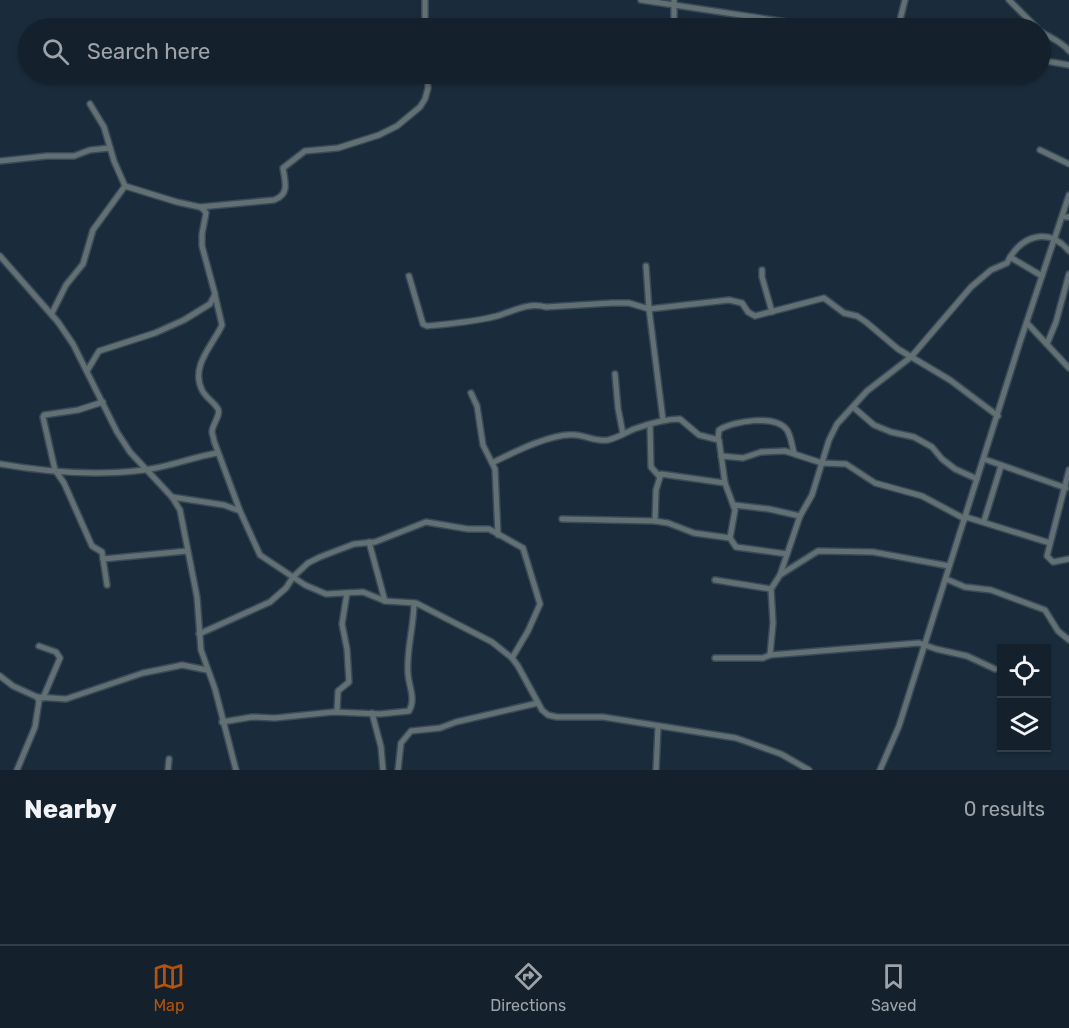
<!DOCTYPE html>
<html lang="en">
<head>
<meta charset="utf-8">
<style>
  body { margin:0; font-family:Rubik,sans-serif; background:#1d2934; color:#f1f3f6 }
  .controls { position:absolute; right:18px; bottom:18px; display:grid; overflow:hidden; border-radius:0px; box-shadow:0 2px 4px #0004 }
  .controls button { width:54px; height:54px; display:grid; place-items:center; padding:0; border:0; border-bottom:2px solid #333e48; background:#14212c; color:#f1f3f6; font:30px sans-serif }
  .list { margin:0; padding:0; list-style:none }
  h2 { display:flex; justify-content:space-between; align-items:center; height:78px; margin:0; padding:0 24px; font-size:26px }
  h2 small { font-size:20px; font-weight:400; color:#9da3a9 }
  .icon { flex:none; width:33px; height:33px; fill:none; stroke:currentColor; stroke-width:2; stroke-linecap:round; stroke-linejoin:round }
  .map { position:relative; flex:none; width:1069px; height:770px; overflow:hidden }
  .search { position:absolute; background:#14212c; box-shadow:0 2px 4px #0004; left:18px; right:18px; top:18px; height:66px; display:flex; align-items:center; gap:15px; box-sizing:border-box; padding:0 21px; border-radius:33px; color:#9da3a9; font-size:22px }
  .sheet { height:174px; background:#14212c }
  nav { display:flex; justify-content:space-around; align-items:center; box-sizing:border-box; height:84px; border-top:2px solid #333e48; background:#14212c; font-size:16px; color:#9da3a9 }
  nav a { display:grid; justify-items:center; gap:3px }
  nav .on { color:#b45309 }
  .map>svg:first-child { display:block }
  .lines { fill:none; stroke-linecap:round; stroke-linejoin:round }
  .minor-casing { stroke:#394a58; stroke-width:8 }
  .minor { stroke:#637073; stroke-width:5 }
</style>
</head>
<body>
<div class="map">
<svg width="1069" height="770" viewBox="0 0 1069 770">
  <rect width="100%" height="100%" fill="#1a2c3b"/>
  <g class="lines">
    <!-- minor casing -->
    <g class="minor-casing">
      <g id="minor">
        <path d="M641 0 827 28"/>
        <path d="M1009 0 1037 28"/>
        <path d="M425 28V0"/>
        <path d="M674 28V0"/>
        <path d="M898 28 905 0"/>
        <path d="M1040 31C1049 37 1064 43 1069 51"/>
        <path d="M1040 60 1069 65"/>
        <path d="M1040 150 1069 164"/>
        <path d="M0 161 47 156H74L90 150 110 148"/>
        <path d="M200 207 274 200C290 194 285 182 283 168L305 151 338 148 379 135 397 126 420 107 425 99 428 88 427 74"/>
        <path d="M1066 217H1069"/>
        <path d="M0 256 58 322 73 344 117 432 130 452 172 497 180 510 197 597 201 650 215 689 236 770"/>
        <path d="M1010 257 1042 276"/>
        <path d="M646 266 649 309 663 420"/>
        <path d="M762 270V277L772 312"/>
        <path d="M409 276 423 324 427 326C449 324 474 322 497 316 514 311 528 302 546 307L612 303H629L649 309 729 300 742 303 748 312 755 316 824 298 844 313 857 316 866 322 898 349 950 380 998 416"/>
        <path d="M215 295 222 325C213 345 190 366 202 390 206 398 214 402 218 409 221 415 212 425 212 432 212 433 214 439 214 441L240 511"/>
        <path d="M52 313 66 285 83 264 93 230 125 186 114 161 104 127 90 104"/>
        <path d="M1027 323 1069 368"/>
        <path d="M1047 344 1056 322 1069 274"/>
        <path d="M87 371 99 351 155 333 184 320 210 304 215 294 202 246V234L206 213 204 210 200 207 177 202 125 186"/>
        <path d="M615 374 618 408 623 434"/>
        <path d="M471 393 477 406 483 445 495 469 498 535"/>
        <path d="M103 402 78 410 44 415 43 417 55 470 64 483 92 546 102 552 107 585"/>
        <path d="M853 407 874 425 891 432 914 437 932 447 942 459 955 469 977 479"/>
        <path d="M650 425 651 467 659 476"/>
        <path d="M718 439 719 430C733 421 776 414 787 430 791 436 792 446 794 453"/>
        <path d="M721 456 743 458 761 452 785 451 822 463 846 464 875 483 922 496 965 519"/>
        <path d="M984 459 1066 488"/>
        <path d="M492 463C512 453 553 432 576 435 587 436 596 442 608 440 617 438 625 433 634 429 648 424 664 419 680 419L699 435 719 440 725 483 735 510 730 538"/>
        <path d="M0 464C46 472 98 476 144 470 169 467 193 457 217 453"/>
        <path d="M1069 470 1047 556 1053 562 1069 559"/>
        <path d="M172 497 224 505 240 511 260 555 305 585 326 594 363 592 385 601 416 603 492 642 512 658 518 666 542 710 548 715 557 717H603L736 738 781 754 809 770"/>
        <path d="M734 505 769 509 800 516"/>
        <path d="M966 517 1050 543"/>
        <path d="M562 519 655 521 668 523 694 533 730 538 736 547 787 554"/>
        <path d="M655 521 656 490 661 474 725 483"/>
        <path d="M984 521 1001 466"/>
        <path d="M369 542 385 601"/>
        <path d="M103 559 187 551"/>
        <path d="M780 575 818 551 873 552 949 566"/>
        <path d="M946 579 965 587 991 590 1045 610 1058 631 1069 640"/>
        <path d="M715 580 771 589"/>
        <path d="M199 634 270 602 286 588 293 577 308 563 320 557 354 544 375 542 426 522 468 529H489L523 548 540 604 528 631 512 658"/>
        <path d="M39 646 56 652 60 658 43 698"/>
        <path d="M770 655 919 643 936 649 967 656 995 669"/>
        <path d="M715 658H763L770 655 773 623 771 589 780 575 800 516 812 495 829 440 837 424 867 391 911 357 971 287 991 270 1007 263C1020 236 1048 226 1069 251"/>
        <path d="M0 676 13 686 37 697 39 701 35 727 17 770"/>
        <path d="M37 697 66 699 143 673 173 667 182 665 207 670"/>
        <path d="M337 711 338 691 349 682 347 649 342 624 347 593"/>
        <path d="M372 713 381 747 383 770"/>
        <path d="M222 722 252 717 275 718 333 712 380 714 409 711C416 699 409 687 408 674 406 650 414 627 414 603"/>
        <path d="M168 770 169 759"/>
        <path d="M398 770 401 743 411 731 440 728 456 722 538 703"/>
        <path d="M656 770 658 727"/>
        <path d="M880 770 899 726 1020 342 1069 195"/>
      </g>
    </g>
    <!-- minor -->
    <use href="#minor" class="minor"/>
  </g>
</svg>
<div class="controls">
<button><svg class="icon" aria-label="locate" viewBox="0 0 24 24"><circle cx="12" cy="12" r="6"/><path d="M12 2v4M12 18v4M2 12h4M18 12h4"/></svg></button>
<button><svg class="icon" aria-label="layers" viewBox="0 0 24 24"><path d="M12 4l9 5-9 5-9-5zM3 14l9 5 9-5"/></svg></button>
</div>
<div class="search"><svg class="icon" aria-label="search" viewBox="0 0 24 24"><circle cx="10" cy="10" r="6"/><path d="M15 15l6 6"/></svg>Search here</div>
</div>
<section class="sheet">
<h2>Nearby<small>0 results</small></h2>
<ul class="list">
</ul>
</section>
<nav>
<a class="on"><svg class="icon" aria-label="map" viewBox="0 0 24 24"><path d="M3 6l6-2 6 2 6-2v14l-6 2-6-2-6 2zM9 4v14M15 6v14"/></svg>Map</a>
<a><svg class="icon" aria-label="directions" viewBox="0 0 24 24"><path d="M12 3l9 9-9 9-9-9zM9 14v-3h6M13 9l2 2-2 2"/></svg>Directions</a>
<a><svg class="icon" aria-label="saved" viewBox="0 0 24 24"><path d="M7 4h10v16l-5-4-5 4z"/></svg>Saved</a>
</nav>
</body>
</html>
